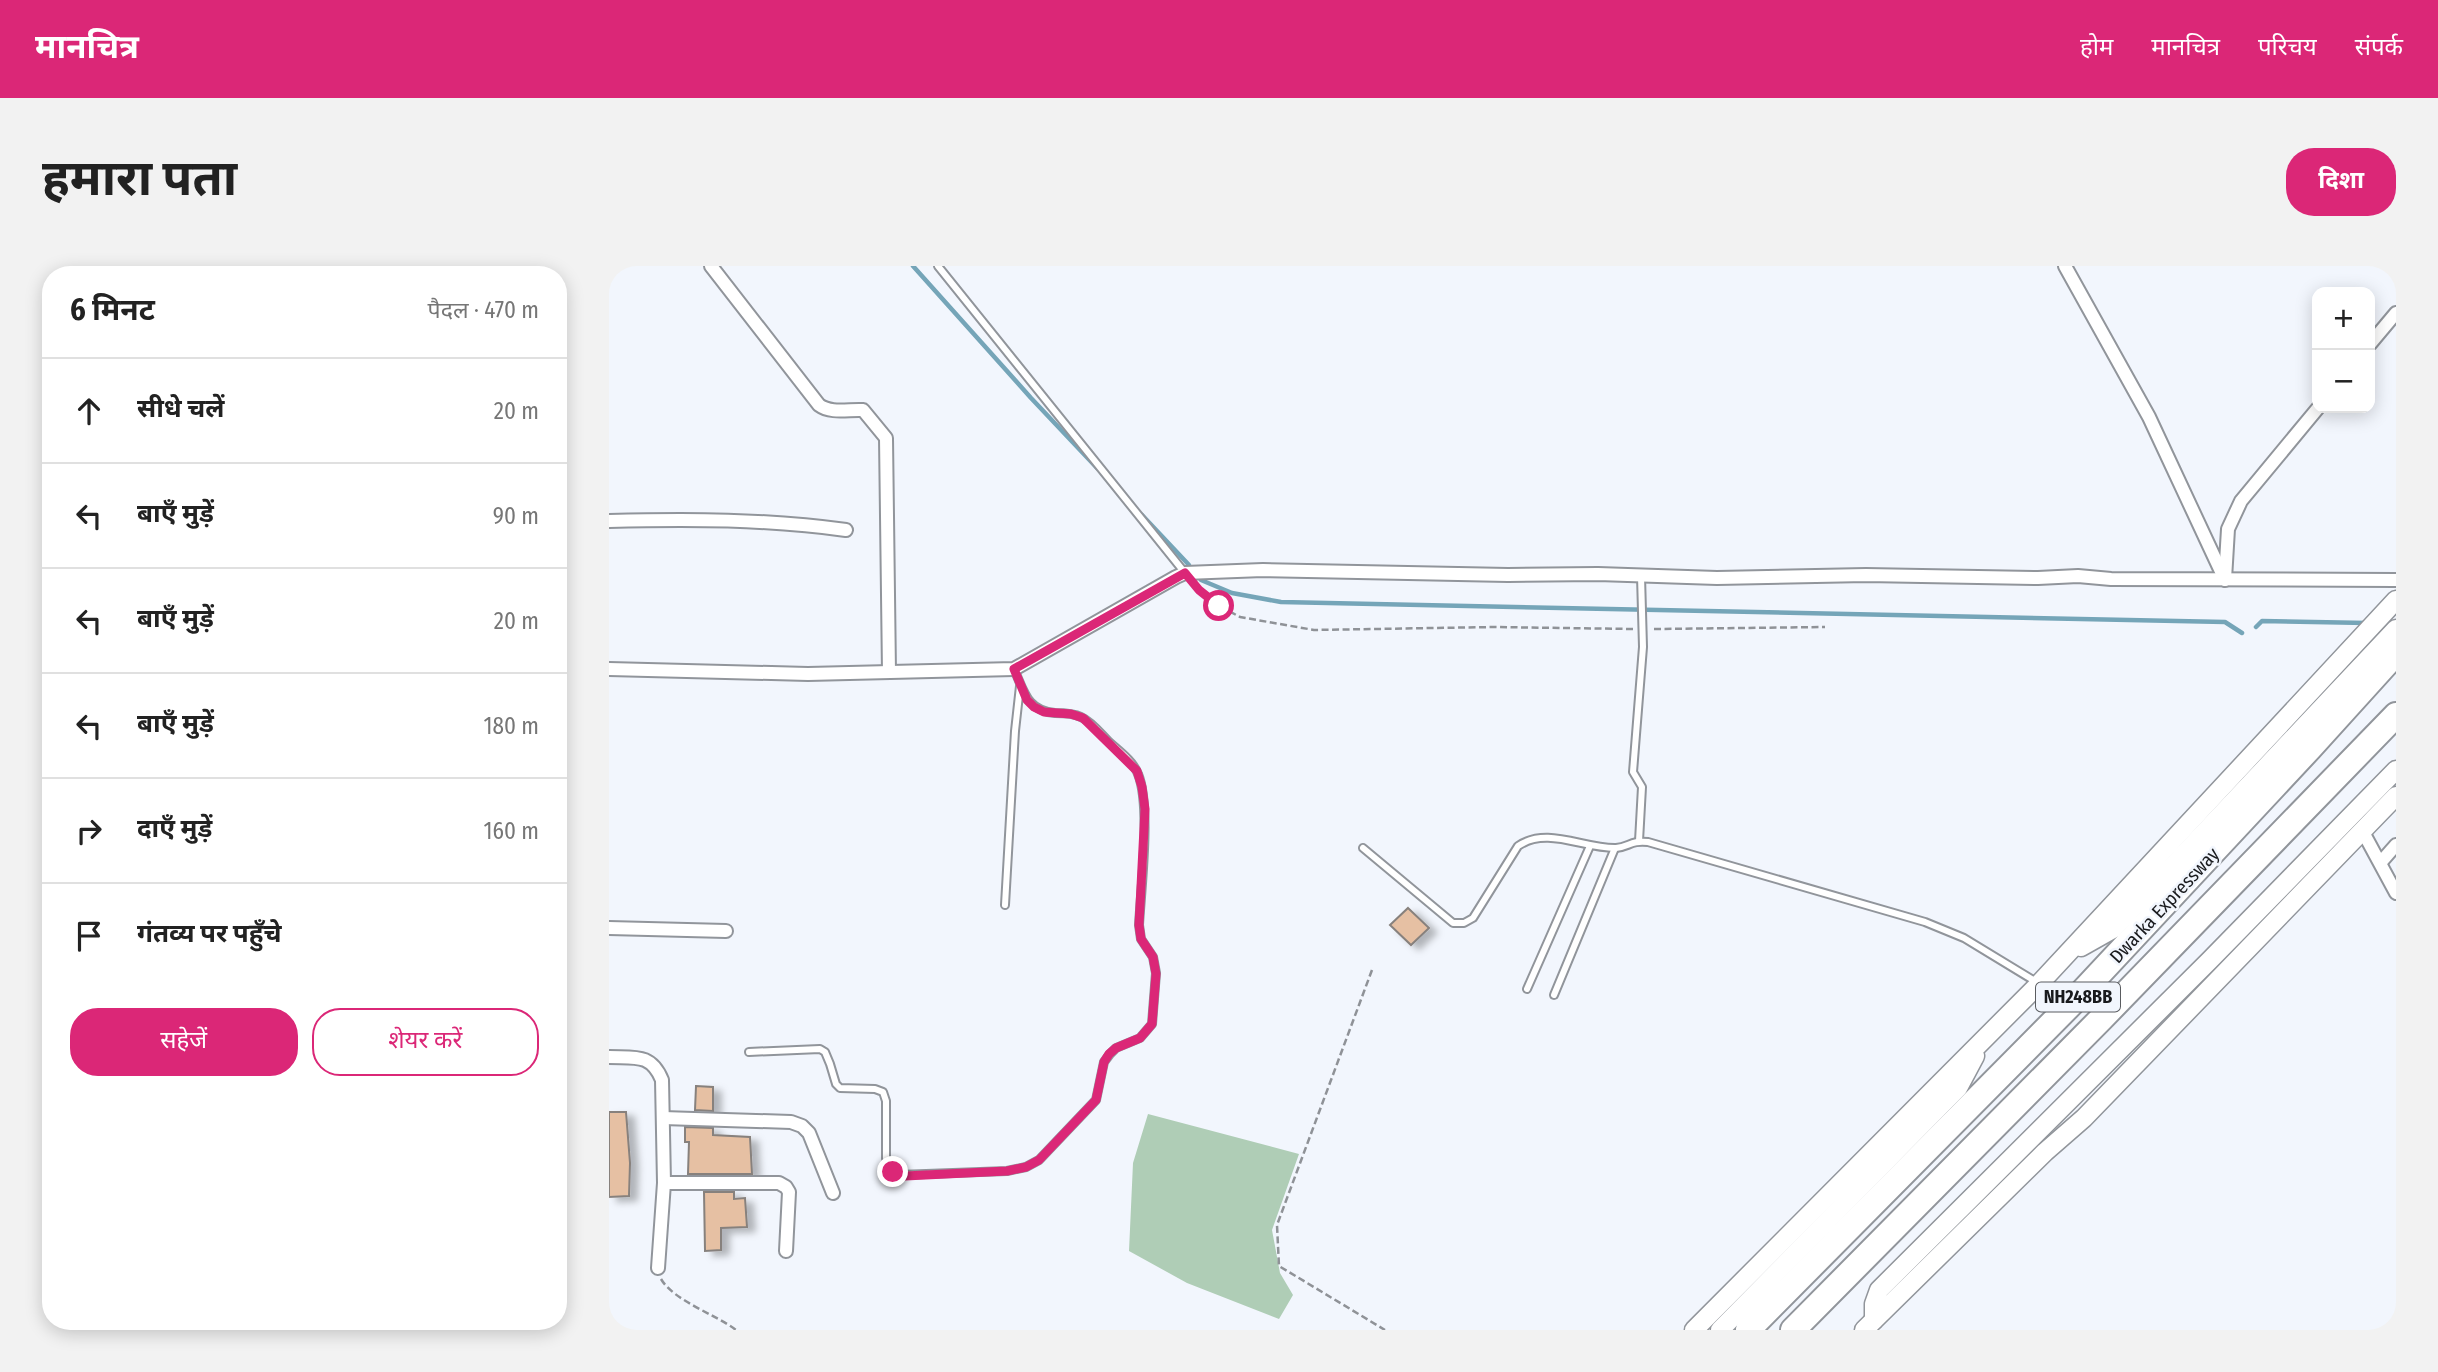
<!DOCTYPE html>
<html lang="hi">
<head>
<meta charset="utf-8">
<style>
  body { margin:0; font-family:"Fira Sans Condensed","Noto Sans Devanagari",sans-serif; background:#f2f2f2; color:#222 }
  .controls { position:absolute; right:21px; top:21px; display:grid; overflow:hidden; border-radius:14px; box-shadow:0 4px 18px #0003 }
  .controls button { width:63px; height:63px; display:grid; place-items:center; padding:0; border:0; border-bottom:2px solid #e0e0e0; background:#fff; color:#222; font:35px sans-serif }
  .stop { position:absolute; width:21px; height:21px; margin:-16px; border:5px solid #db2777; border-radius:50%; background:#fff }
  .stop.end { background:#db2777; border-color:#fff; box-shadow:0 2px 7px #0008 }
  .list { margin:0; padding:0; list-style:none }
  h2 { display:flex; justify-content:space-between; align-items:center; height:91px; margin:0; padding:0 28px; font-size:30px }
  h2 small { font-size:23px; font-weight:400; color:#767676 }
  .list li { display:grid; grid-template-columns:46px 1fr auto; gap:21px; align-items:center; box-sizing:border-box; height:105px; padding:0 28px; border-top:2px solid #e0e0e0 }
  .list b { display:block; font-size:26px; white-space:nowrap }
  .list em { font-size:23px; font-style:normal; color:#767676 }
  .actions { display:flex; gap:14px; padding:21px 28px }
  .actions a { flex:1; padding:16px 0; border:2px solid #db2777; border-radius:28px; text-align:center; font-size:24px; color:#db2777 }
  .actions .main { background:#db2777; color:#fff }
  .icon { flex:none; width:38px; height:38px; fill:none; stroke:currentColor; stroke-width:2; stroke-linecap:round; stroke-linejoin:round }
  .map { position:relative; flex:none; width:1787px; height:1064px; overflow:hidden; border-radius:28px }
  header { display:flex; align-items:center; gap:42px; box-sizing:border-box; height:98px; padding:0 35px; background:#db2777; color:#fff }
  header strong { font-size:33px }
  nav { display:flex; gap:38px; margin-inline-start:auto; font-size:24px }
  .intro { display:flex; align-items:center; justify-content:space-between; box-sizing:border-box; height:168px; padding:0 42px }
  h1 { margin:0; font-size:49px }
  .button { padding:18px 32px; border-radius:28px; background:#db2777; color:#fff; font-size:24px; font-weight:700 }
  main { display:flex; gap:42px; padding:0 42px }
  aside { flex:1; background:#fff; border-radius:28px; box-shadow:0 4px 18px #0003 }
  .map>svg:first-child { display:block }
  .green { fill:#afcdb6 }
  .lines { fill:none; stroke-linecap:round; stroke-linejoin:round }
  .stream { stroke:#75a5b8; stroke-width:4.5 }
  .building { fill:#e6c0a3; stroke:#87817d; stroke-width:2; filter:url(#shadow) }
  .lane-casing { stroke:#91959b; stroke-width:10 }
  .street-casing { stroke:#91959b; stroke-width:16 }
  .secondary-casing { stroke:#91959b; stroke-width:21 }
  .highway-casing { stroke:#91959b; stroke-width:28 }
  .path { stroke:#8f9297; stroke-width:2.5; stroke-dasharray:7 3.5; stroke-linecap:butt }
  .lane { stroke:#fff; stroke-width:6 }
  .street { stroke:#fff; stroke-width:12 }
  .secondary { stroke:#fff; stroke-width:18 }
  .highway { stroke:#fff; stroke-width:24 }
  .route { stroke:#db2777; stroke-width:9 }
  .labels { text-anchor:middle; stroke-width:5; stroke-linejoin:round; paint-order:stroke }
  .shield { fill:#f2f6fd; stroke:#5a5c60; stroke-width:2 }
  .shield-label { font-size:18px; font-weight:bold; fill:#191a1d }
  .street-label { font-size:19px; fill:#191a1d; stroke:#f2f6fd }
</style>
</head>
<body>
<header>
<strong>मानचित्र</strong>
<nav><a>होम</a><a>मानचित्र</a><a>परिचय</a><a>संपर्क</a></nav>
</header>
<div class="intro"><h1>हमारा पता</h1><a class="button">दिशा</a></div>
<main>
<aside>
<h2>6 मिनट<small>पैदल · 470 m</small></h2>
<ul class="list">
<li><svg class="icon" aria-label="ahead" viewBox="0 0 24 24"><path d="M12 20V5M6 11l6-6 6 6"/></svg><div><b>सीधे चलें</b></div><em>20 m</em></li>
<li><svg class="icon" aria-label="left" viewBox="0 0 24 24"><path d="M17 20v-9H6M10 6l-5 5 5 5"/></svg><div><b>बाएँ मुड़ें</b></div><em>90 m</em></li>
<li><svg class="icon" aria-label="left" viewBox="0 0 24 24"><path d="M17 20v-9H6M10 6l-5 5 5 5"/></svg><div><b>बाएँ मुड़ें</b></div><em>20 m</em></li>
<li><svg class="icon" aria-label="left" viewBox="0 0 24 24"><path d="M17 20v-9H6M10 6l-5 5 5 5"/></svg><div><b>बाएँ मुड़ें</b></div><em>180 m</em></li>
<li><svg class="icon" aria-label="right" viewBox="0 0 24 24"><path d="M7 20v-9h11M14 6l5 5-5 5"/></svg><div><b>दाएँ मुड़ें</b></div><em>160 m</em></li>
<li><svg class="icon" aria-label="arrive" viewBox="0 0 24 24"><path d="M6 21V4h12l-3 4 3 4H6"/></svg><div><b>गंतव्य पर पहुँचे</b></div></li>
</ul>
<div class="actions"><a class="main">सहेजें</a><a>शेयर करें</a></div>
</aside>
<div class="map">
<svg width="1787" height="1064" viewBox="0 0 1787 1064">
  <defs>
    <filter id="shadow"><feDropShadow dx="8" dy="4.5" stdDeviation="3.5" flood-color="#0004"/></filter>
  </defs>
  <rect width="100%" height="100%" fill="#f2f6fd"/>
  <!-- green -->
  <path class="green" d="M539 848 690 888 663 964 671 1007 684 1029 670 1053 578 1017 520 985 524 897Z"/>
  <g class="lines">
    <!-- stream -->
    <g class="stream">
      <path d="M304 0 422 132 488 202"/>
      <path d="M533 249 580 299"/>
      <path d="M592 314 623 327 672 336 1616 356 1633 367"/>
      <path d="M1647 361 1653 355 1758 357"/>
    </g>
  </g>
  <!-- building -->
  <g class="building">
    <path d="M799 642 820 662 802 679 781 659Z"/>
    <path d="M87 820 104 821V845L86 844Z"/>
    <path d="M0 846H17L21 897 20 930 0 931Z"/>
    <path d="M76 861 104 862V869L141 871 143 908H79L80 876H76Z"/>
    <path d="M95 926H125V933L136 932 138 961 112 962V984L96 985Z"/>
  </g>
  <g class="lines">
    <!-- lane casing -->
    <g class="lane-casing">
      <g id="lane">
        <path d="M329 0 576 307"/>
        <path d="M1030 575 1033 521 1024 506 1034 381 1032 310"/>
        <path d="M754 582 844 657H855L864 652 909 580C938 560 975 583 1007 582 1020 581 1022 574 1039 576L1316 656 1355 672 1429 717"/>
        <path d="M396 639 406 465 411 420"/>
        <path d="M918 723 981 580"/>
        <path d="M945 729 1006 582"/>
        <path d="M140 786 211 783 216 786 221 798 227 818 231 822 266 823 274 826 277 835V892L280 902 290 909 398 905 417 901 430 894 487 834 495 796 501 788 507 782 531 772 543 758 547 707 544 691 532 673 530 659C532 623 542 539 529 508 524 495 510 485 500 476 492 468 483 456 472 451 464 447 454 447 446 447 418 445 415 425 405 403"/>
      </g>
    </g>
    <!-- street casing -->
    <g class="street-casing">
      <g id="street">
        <path d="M102 0 210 139C222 148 240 143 254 144L277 172 280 406"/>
        <path d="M1456 0 1540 151 1616 314"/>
        <path d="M1761 78 1787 47"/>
        <path d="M0 255C79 253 159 253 237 264"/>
        <path d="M1616 313 1619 263 1632 235 1709 142"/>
        <path d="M0 403 199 408 405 403 567 311 576 307 654 304 899 309 989 308 1108 312 1257 309 1429 312 1469 310 1502 313 1787 314"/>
        <path d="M1754 566 1787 627"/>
        <path d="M1772 596 1787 579"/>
        <path d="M0 662 117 665"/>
        <path d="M0 791C26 792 42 787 53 814L55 917 49 1002"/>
        <path d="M54 852 182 856 193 860 200 867 224 927"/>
        <path d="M55 917H170L177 921 180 926 177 985"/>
      </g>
    </g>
    <!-- secondary casing -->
    <g class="secondary-casing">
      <g id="secondary">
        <path d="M1472 681 1504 663 1787 363"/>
        <path d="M1265 1054V1038L1270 1024 1601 694 1787 504"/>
        <path d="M1085 1064 1430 718 1787 334"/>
        <path d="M1111 1064 1349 822 1366 790"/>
        <path d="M1255 1064 1436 886 1475 852 1787 530"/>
      </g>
    </g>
    <!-- highway casing -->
    <g class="highway-casing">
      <g id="highway">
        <path d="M1139 1064 1462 738 1701 482 1787 387"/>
        <path d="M1184 1064 1493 752 1787 449"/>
      </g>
    </g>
    <!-- path -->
    <g class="path">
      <path d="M587 321 601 335 631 351 705 364 885 361 1024 363"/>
      <path d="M1045 363 1216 361"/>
      <path d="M763 704 668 959 670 1000 776 1064"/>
      <path d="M52 1013C65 1035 106 1048 127 1064"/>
    </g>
    <!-- lane -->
    <use href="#lane" class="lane"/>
    <!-- street -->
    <use href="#street" class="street"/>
    <!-- secondary -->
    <use href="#secondary" class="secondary"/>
    <!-- highway -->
    <use href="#highway" class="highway"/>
  </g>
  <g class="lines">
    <!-- route -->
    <path class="route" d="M284 906 296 910 398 905 417 901 430 894 487 834 495 796 500 788 507 782 531 772 543 758 547 708 544 691 532 673 530 659 536 543 533 521 528 505 474 452 462 448 435 446 425 441 418 434 405 403 576 307 590 324 610 340"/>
  </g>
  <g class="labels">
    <!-- shield labels -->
    <rect class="shield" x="1427" y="716.5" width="84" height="29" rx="5"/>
    <g class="shield-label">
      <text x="1469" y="737">NH248BB</text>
    </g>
    <!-- street labels -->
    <g class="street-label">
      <text transform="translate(1555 639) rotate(-47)" y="7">Dwarka Expressway</text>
    </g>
  </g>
</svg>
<div class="controls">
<button>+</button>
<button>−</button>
</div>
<div class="stop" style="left:610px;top:340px"></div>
<div class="stop end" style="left:284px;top:906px"></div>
</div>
</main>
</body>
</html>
